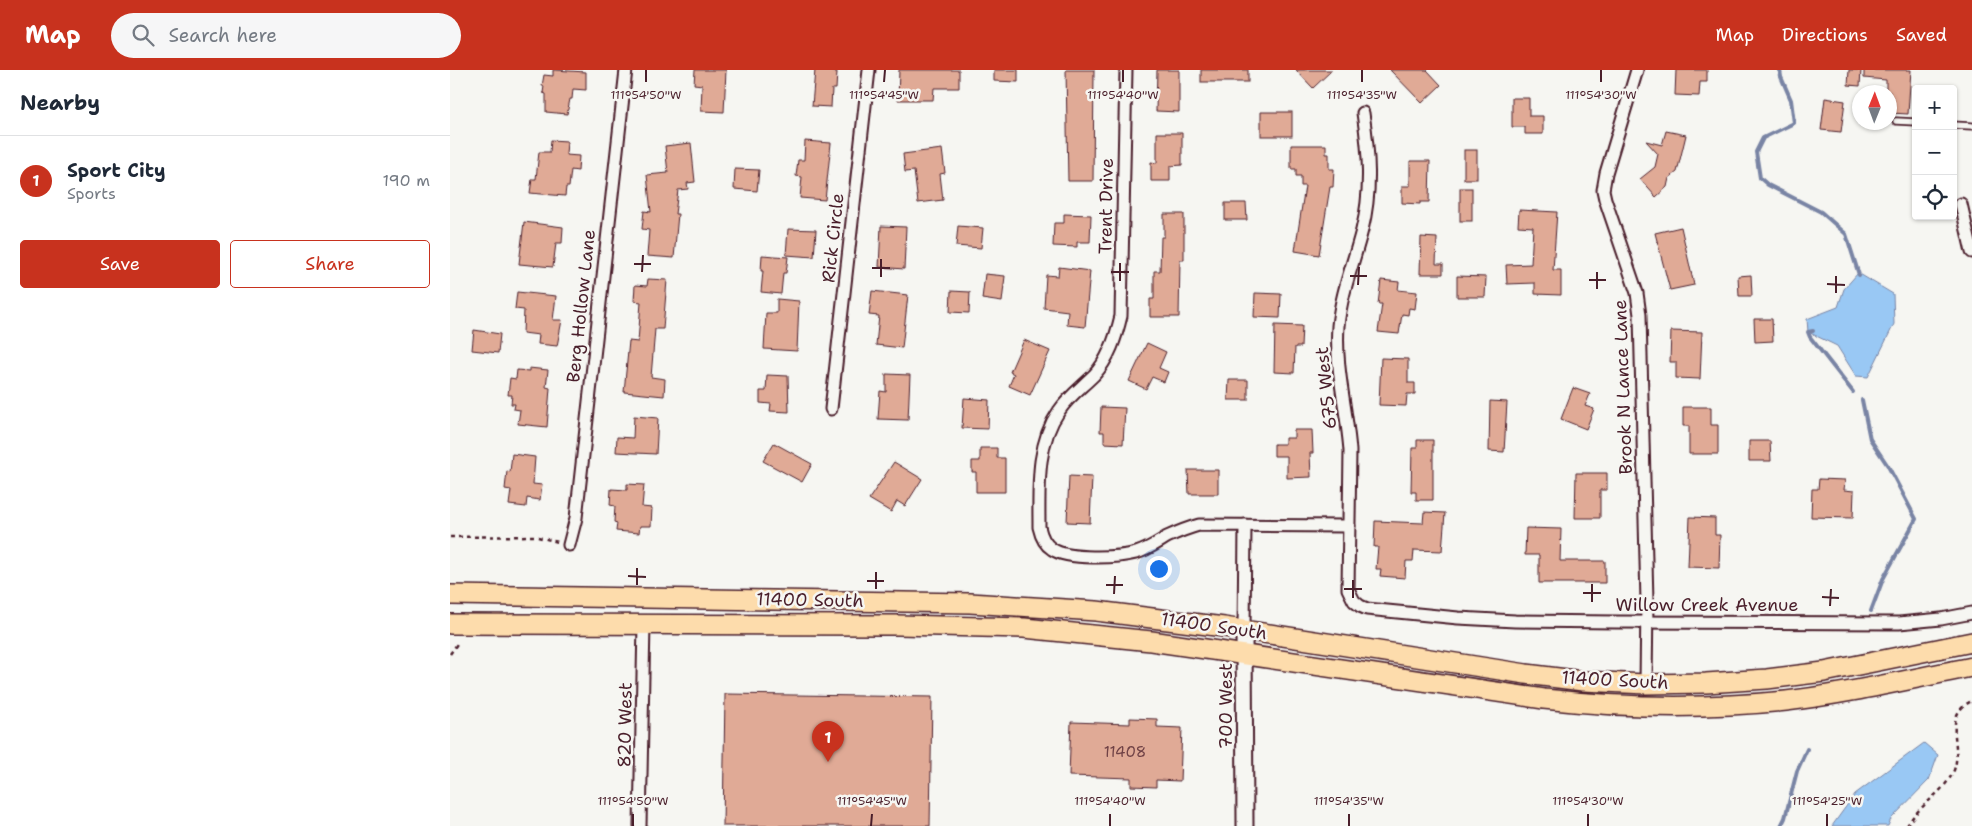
<!DOCTYPE html>
<html lang="en">
<head>
<meta charset="utf-8">
<style>
  body { margin:0; font-family:"Shantell Sans",sans-serif; background:#f6f6f7; color:#1f2937 }
  .controls { position:absolute; right:15px; top:15px; display:grid; overflow:hidden; border-radius:5px; box-shadow:0 1px 4px #0004 }
  .controls button { width:45px; height:45px; display:grid; place-items:center; padding:0; border:0; border-bottom:1px solid #e0e1e3; background:#fff; color:#1f2937; font:25px sans-serif }
  .compass { position:absolute; left:1402px; top:15px; width:45px; height:45px; border-radius:50%; background:#fff; box-shadow:0 1px 4px #0004; rotate:1deg }
  .you { position:absolute; left:708px; top:498px; width:18px; height:18px; margin:-12px; border:4px solid #fff; border-radius:50%; background:#1a73e8; box-shadow:0 0 0 8px #1a73e833 }
  .badge { display:grid; place-items:center; width:32px; height:32px; border-radius:50%; background:#c8321e; color:#fff; font-size:16px; font-weight:700 }
  .pin { position:absolute; translate:-50% -41px; filter:drop-shadow(0 1px 2px #0008) }
  .pin::after { content:''; position:absolute; top:26px; width:18px; height:15px; background:inherit; clip-path:polygon(0 0,100% 0,50% 100%) }
  .list { margin:0; padding:0; list-style:none }
  h2 { display:flex; justify-content:space-between; align-items:center; height:65px; margin:0; padding:0 20px; font-size:21px }
  h2 small { font-size:16px; font-weight:400; color:#747a83 }
  .list li { display:grid; grid-template-columns:32px 1fr auto; gap:15px; align-items:center; box-sizing:border-box; height:90px; padding:0 20px; border-top:1px solid #e0e1e3 }
  .list b { display:block; font-size:19px; white-space:nowrap }
  .list p { margin:0; font-size:16px; white-space:nowrap; color:#747a83 }
  .list em { font-size:16px; font-style:normal; color:#747a83 }
  .actions { display:flex; gap:10px; padding:15px 20px }
  .actions a { flex:1; padding:11px 0; border:1px solid #c8321e; border-radius:5px; text-align:center; font-size:18px; color:#c8321e }
  .actions .main { background:#c8321e; color:#fff }
  .icon { flex:none; width:28px; height:28px; fill:none; stroke:currentColor; stroke-width:2; stroke-linecap:round; stroke-linejoin:round }
  .map { position:relative; flex:none; width:1522px; height:756px; overflow:hidden }
  header { display:flex; align-items:center; gap:30px; box-sizing:border-box; height:70px; padding:0 25px; background:#c8321e; color:#fff }
  header strong { font-size:24px }
  nav { display:flex; gap:28px; margin-inline-start:auto; font-size:18px }
  .search { width:350px; height:45px; background:#f6f6f7; display:flex; align-items:center; gap:12px; box-sizing:border-box; padding:0 18px; border-radius:28px; color:#747a83; font-size:19px }
  main { display:flex }
  aside { flex:1; background:#fff }
  .map>svg:first-child { display:block }
  .water { fill:#99c8f4; stroke:#7984a4 }
  .lines { fill:none; stroke-linecap:round; stroke-linejoin:round }
  .stream { stroke:#7984a4; stroke-width:4 }
  .building { fill:#e0aa96; stroke:#4a1f2b }
  .service-casing { stroke:#4a1f2b; stroke-width:9 }
  .minor-casing { stroke:#4a1f2b; stroke-width:15 }
  .tertiary-casing { stroke:#4a1f2b; stroke-width:19 }
  .primary-casing { stroke:#4a1f2b; stroke-width:22 }
  .path { stroke:#4a1f2b; stroke-width:2.5; stroke-dasharray:4 4; stroke-linecap:butt }
  .service { stroke:#f6f6f2; stroke-width:5.5 }
  .minor { stroke:#f6f6f2; stroke-width:11 }
  .tertiary { stroke:#f6f6f2; stroke-width:15 }
  .primary { stroke:#fddcac; stroke-width:19 }
  .ticks { fill:none; stroke:#4a1f2b; stroke-width:2 }
  .labels { text-anchor:middle; stroke-width:5; stroke-linejoin:round; paint-order:stroke }
  .number-label { font-size:15px; fill:#704246 }
  .street-label { font-size:18px; fill:#4a1f2b; stroke:#f6f6f2 }
  .ticks-label { font-size:12px; text-anchor:middle; fill:#4a1f2b; stroke:#f6f6f2; stroke-width:5; stroke-linejoin:round; paint-order:stroke }
</style>
</head>
<body>
<header>
<strong>Map</strong>
<div class="search"><svg class="icon" aria-label="search" viewBox="0 0 24 24"><circle cx="10" cy="10" r="6"/><path d="M15 15l6 6"/></svg>Search here</div>
<nav><a>Map</a><a>Directions</a><a>Saved</a></nav>
</header>
<main>
<aside>
<h2>Nearby<small></small></h2>
<ul class="list">
<li><span class="badge">1</span><div><b>Sport City</b><p>Sports</p></div><em>190 m</em></li>
</ul>
<div class="actions"><a class="main">Save</a><a>Share</a></div>
</aside>
<div class="map">
<svg width="1522" height="756" viewBox="0 0 1522 756">
  <rect width="100%" height="100%" fill="#f6f6f2"/>
  <filter id="ink" filterUnits="userSpaceOnUse"><feTurbulence type="fractalNoise" baseFrequency=".02" numOctaves="2"/><feDisplacementMap in="SourceGraphic" scale="10" xChannelSelector="R" yChannelSelector="G"/><feConvolveMatrix kernelMatrix="1 2 1 2 8 2 1 2 1" color-interpolation-filters="sRGB"/></filter>
  <g filter="url(#ink)">
    <!-- water -->
    <g class="water">
      <path d="M1408 203 1443 224 1444 254 1418 307 1406 306 1387 276 1358 262 1357 249 1388 237 1394 219Z"/>
      <path d="M1474 673 1488 685 1479 710 1441 749 1438 756H1382L1405 724Z"/>
    </g>
    <g class="lines">
      <!-- stream -->
      <g class="stream">
        <path d="M1330 0 1331 7 1341 30 1344 53 1313 68 1306 82 1310 108 1318 115 1371 142 1396 164 1409 205"/>
        <path d="M1363 261 1358 262 1360 267 1403 322"/>
        <path d="M1412 330 1420 369 1438 396 1466 449 1433 509 1421 541"/>
        <path d="M1331 756 1335 748 1347 701 1357 679"/>
      </g>
    </g>
    <!-- building -->
    <g class="building">
      <path d="M103 0 136 2V20L123 19 122 29H120L117 44 96 42V24L93 23 94 16H92L94 5 103 6Z"/>
      <path d="M245 0H276L274 42 251 41 252 15 244 14Z"/>
      <path d="M365 0H382V2H387L386 19H382L381 37 362 36Z"/>
      <path d="M449 0H509V18H484L483 30H448Z"/>
      <path d="M544 0H568V12L544 11Z"/>
      <path d="M616 0H644L643 111H618Z"/>
      <path d="M707 0H729V42L706 41Z"/>
      <rect x="751" y="0" width="47" height="12"/>
      <path d="M846 0H882L863 18Z"/>
      <path d="M940 0H977L991 15 972 33Z"/>
      <path d="M1226 0H1257V12H1250L1249 26 1225 25Z"/>
      <path d="M1399 0H1411L1410 16 1398 15Z"/>
      <path d="M1414 0H1461L1458 44 1440 43V22H1436V10L1414 8Z"/>
      <path d="M1062 28H1079V46H1093V64H1075V57H1062Z"/>
      <path d="M1375 28 1395 31 1391 62 1371 60Z"/>
      <rect x="811" y="42" width="31" height="24"/>
      <path d="M1216 61 1236 65 1227 102 1219 108 1217 117 1206 127 1190 109 1205 97 1208 84 1196 71 1212 75Z"/>
      <path d="M707 63H732V95L720 96V111H701V92L707 93Z"/>
      <path d="M101 70 117 71 116 85 129 86 128 101 121 100 119 117H116L115 126 80 123 82 109H86L89 82H100Z"/>
      <path d="M355 71 381 73 375 130 350 128 352 107 346 106 348 90H354Z"/>
      <path d="M241 73 245 112 237 113 238 119 228 120 225 144H228L224 188 197 186 199 160 192 159 194 141 201 142 197 105 218 103 215 76Z"/>
      <path d="M841 75H876V84H879V99H884L883 117H880L869 185 845 181 855 116H851V106H846V99H841Z"/>
      <path d="M492 79 495 103 490 104 493 130 468 133 464 101 455 102 453 84Z"/>
      <rect x="1014" y="80" width="13" height="29"/>
      <path d="M960 91H980L979 132H970V134L952 133V116H960Z"/>
      <path d="M285 99 309 100 307 121 284 119Z"/>
      <rect x="1010" y="118" width="12" height="33"/>
      <path d="M775 133H796L797 150H775Z"/>
      <path d="M1069 140 1107 142 1103 200H1111V225L1085 224V213L1057 214 1056 195 1081 194 1083 157 1068 156Z"/>
      <path d="M614 144 641 145 640 172H627V177L603 176 604 153H614Z"/>
      <path d="M714 144H734V190H730L729 247H700V229H704V201H710L711 167H714Z"/>
      <path d="M74 152 113 157 112 173H106L103 197 69 194Z"/>
      <path d="M431 156 456 157 454 199 429 197Z"/>
      <path d="M508 156 533 158 531 178 506 176Z"/>
      <path d="M1231 157 1244 215 1220 220 1205 163Z"/>
      <path d="M338 159 366 160 364 187 336 185Z"/>
      <path d="M971 167 987 168 986 194H993V204H970Z"/>
      <path d="M312 185 338 187 336 203H333L331 224 311 222 313 201H311Z"/>
      <path d="M609 197 640 201 635 257 617 255 618 241 594 238 596 205 608 206Z"/>
      <path d="M535 204 555 206 552 232 532 229Z"/>
      <path d="M1301 205 1302 226H1289L1288 206Z"/>
      <path d="M1007 206 1036 207 1035 227H1007Z"/>
      <path d="M198 209 217 210 213 259H205L201 307 215 309 214 326 174 322 179 271 188 272 191 232 184 231 185 215 197 216Z"/>
      <path d="M931 210 949 212 948 220 967 222 965 239 959 238 958 245 952 244 949 264 928 262 932 234H928Z"/>
      <path d="M422 221 458 225 452 278 426 275 429 246 419 245Z"/>
      <path d="M501 221 520 222 519 243 500 242Z"/>
      <path d="M67 222 106 226 103 250H112L107 276 88 274 89 265 73 263 74 240 65 239Z"/>
      <path d="M805 223 831 224 830 248 804 247Z"/>
      <path d="M327 229 349 231 347 281 314 279 316 243H327Z"/>
      <path d="M1304 249H1322L1323 271 1305 272Z"/>
      <path d="M825 255 852 256 851 277H845L844 303 824 302Z"/>
      <path d="M24 260 50 264 48 283 22 280Z"/>
      <path d="M1221 261 1252 262 1250 309 1226 308V292H1220Z"/>
      <path d="M574 270 600 281 580 325 559 316 564 304 560 302Z"/>
      <path d="M697 273 716 282 709 298 718 302 714 312 702 307 696 319 679 311Z"/>
      <path d="M931 288 958 289V313H965V324H957L956 336 929 335Z"/>
      <path d="M79 298 98 300 96 317 100 318 97 357 68 354 70 340 64 339 65 334H61L62 325H58L60 308 66 309 67 300 79 301Z"/>
      <path d="M436 304 460 305 458 350 428 349 430 321 436 322Z"/>
      <path d="M317 305 338 306 339 342 320 341 321 334 310 333V321H316Z"/>
      <path d="M779 310H798V330H778Z"/>
      <path d="M1123 318 1140 324 1135 336 1144 339 1136 359 1111 349Z"/>
      <path d="M514 328 539 330 538 359 512 358Z"/>
      <path d="M1040 331 1057 332 1054 382 1039 381Z"/>
      <path d="M651 337 675 338 673 374 654 373V362H650Z"/>
      <path d="M1233 337H1261V355H1268V384H1239V356H1233Z"/>
      <path d="M184 346 208 348 206 384 166 382 167 367 183 368Z"/>
      <path d="M844 360H862L863 383H860L861 407 837 408V386H824V374H835V368H844Z"/>
      <path d="M967 370H983V430H966V422H961L962 378H967Z"/>
      <path d="M1299 371H1320L1321 391H1299Z"/>
      <path d="M324 373 362 394 352 412 313 391Z"/>
      <path d="M530 378H547V388H555V422H526V402H522V391H530Z"/>
      <path d="M62 384 85 387 83 414 92 415 90 430 77 428 76 437 59 435 61 420 55 419 57 401 60 402Z"/>
      <path d="M444 392 472 409 455 436 447 431 441 442 419 429Z"/>
      <path d="M738 400H768V424H739Z"/>
      <path d="M1126 403H1157V420H1150V448H1125Z"/>
      <path d="M619 406 642 407 640 453 617 452Z"/>
      <path d="M1369 409 1395 410 1394 420 1404 421 1403 448 1361 447 1362 419H1368Z"/>
      <path d="M177 414 194 415 192 437 202 438 201 456H190L189 463 166 461 167 453 164 452 165 436 160 435 161 419 177 420Z"/>
      <path d="M974 442 995 443 992 481 964 480 963 491H956L955 508 930 506 931 499H926L928 477H924L925 451 973 453Z"/>
      <path d="M1240 447 1265 448V465H1270L1269 498 1238 497Z"/>
      <path d="M1076 458 1111 459 1110 491H1155V513H1089V485H1075Z"/>
      <path d="M275 624 482 627 480 756H273Z"/>
      <path d="M680 648 707 649V657L732 658 730 711 706 710V717L681 716V708L619 706 621 652 680 654Z"/>
    </g>
    <g class="lines">
      <!-- service casing -->
      <g class="service-casing">
        <g id="service">
          <path d="M1446 51 1466 52"/>
          <path d="M1503 55 1522 56"/>
        </g>
      </g>
      <!-- minor casing -->
      <g class="minor-casing">
        <g id="minor">
          <path d="M676 0 671 246C666 267 659 289 644 305 632 317 618 327 609 341 586 374 589 418 589 457 591 466 594 474 602 479 618 490 667 488 686 483 697 480 707 473 717 467 728 462 738 458 749 455L899 456"/>
          <path d="M1187 0 1156 103 1153 120 1155 129 1187 223 1190 245 1197 532 1196 614"/>
          <path d="M913 43C919 83 922 120 912 160 904 192 891 223 888 256 885 299 897 339 900 381L898 519 904 531 910 536 917 539 1008 548 1065 551 1167 552 1449 553 1491 549 1522 543"/>
          <path d="M1511 134 1522 182"/>
          <path d="M381 339 419 0"/>
          <path d="M119 475 126 448 176 0"/>
          <path d="M794 560 795 455"/>
          <path d="M190 756 194 554"/>
        </g>
      </g>
      <!-- tertiary casing -->
      <g class="tertiary-casing">
        <path id="tertiary" d="M794 560 795 756"/>
      </g>
      <!-- primary casing -->
      <g class="primary-casing">
        <g id="primary">
          <path d="M0 525 520 533 646 541 774 557 1076 604 1133 611 1196 614 1256 613 1317 609 1374 602 1522 572"/>
          <path d="M0 554 448 555 574 558 701 571 1094 629C1174 638 1255 639 1336 631 1398 624 1460 609 1522 597"/>
        </g>
      </g>
      <!-- path -->
      <g class="path">
        <path d="M0 467 84 466 108 472"/>
        <path d="M0 584 9 571"/>
        <path d="M1457 756C1469 734 1494 724 1504 700 1513 676 1491 645 1522 631"/>
      </g>
      <!-- service -->
      <use href="#service" class="service"/>
      <!-- minor -->
      <use href="#minor" class="minor"/>
      <!-- tertiary -->
      <use href="#tertiary" class="tertiary"/>
      <!-- primary -->
      <use href="#primary" class="primary"/>
    </g>
  </g>
  <!-- ticks -->
  <path class="ticks" d="M196 12V0M434 12 435 0M673 12V0M912 12V0M1151 12V0M184 194H201M422 198H440M192 202 193 185M661 202H679M900 206H917M431 207V189M1139 210H1156M670 211V193M1377 214 1395 215M908 215 909 197M1147 219V202M1386 223V206M178 506 196 507M417 511H434M187 515V498M656 515H673M426 519V502M894 519H912M1133 523H1151M664 524 665 506M1372 527 1389 528M903 528V510M1142 532V514M1380 536 1381 519M183 756V744M421 756 422 744M660 756V744M899 756V744M1138 756V744M1377 756V744"/>
  <g class="labels">
    <!-- number labels -->
    <g class="number-label">
      <text x="675" y="687">11408</text>
    </g>
    <!-- street labels -->
    <g class="street-label">
      <text transform="translate(656 136) rotate(-89)" y="6">Trent Drive</text>
      <text transform="translate(383 168) rotate(-84)" y="6">Rick Circle</text>
      <text transform="translate(131 236) rotate(-84)" y="6">Berg Hollow Lane</text>
      <text transform="translate(1173 317) rotate(-92)" y="6">Brook N Lance Lane</text>
      <text transform="translate(876 318) rotate(-96)" y="6">675 West</text>
      <text transform="translate(360 530) rotate(1)" y="6">11400 South</text>
      <text x="1257" y="541">Willow Creek Avenue</text>
      <text transform="translate(764 556) rotate(8)" y="6">11400 South</text>
      <text transform="translate(1165 610) rotate(3)" y="6">11400 South</text>
      <text transform="translate(776 636) rotate(-90)" y="6">700 West</text>
      <text transform="translate(175 655) rotate(-89)" y="6">820 West</text>
    </g>
  </g>
  <g class="ticks-label">
    <text x="196" y="29">111°54'50"W</text>
    <text x="434" y="29">111°54'45"W</text>
    <text x="673" y="29">111°54'40"W</text>
    <text x="912" y="29">111°54'35"W</text>
    <text x="1151" y="29">111°54'30"W</text>
    <text x="183" y="735">111°54'50"W</text>
    <text x="422" y="735">111°54'45"W</text>
    <text x="660" y="735">111°54'40"W</text>
    <text x="899" y="735">111°54'35"W</text>
    <text x="1138" y="735">111°54'30"W</text>
    <text x="1377" y="735">111°54'25"W</text>
  </g>
</svg>
<div class="controls">
<button>+</button>
<button>−</button>
<button><svg class="icon" aria-label="locate" viewBox="0 0 24 24"><circle cx="12" cy="12" r="6"/><path d="M12 2v4M12 18v4M2 12h4M18 12h4"/></svg></button>
</div>
<svg class="compass" viewBox="-18 -18 36 36"><path d="M0-13l5 13h-10z" fill="#e53935"/><path d="M0 13l5-13h-10z" fill="#747a83"/></svg>
<div class="you"></div>
<div class="pin badge" style="left:378px;top:692px">1</div>
</div>
</main>
</body>
</html>
